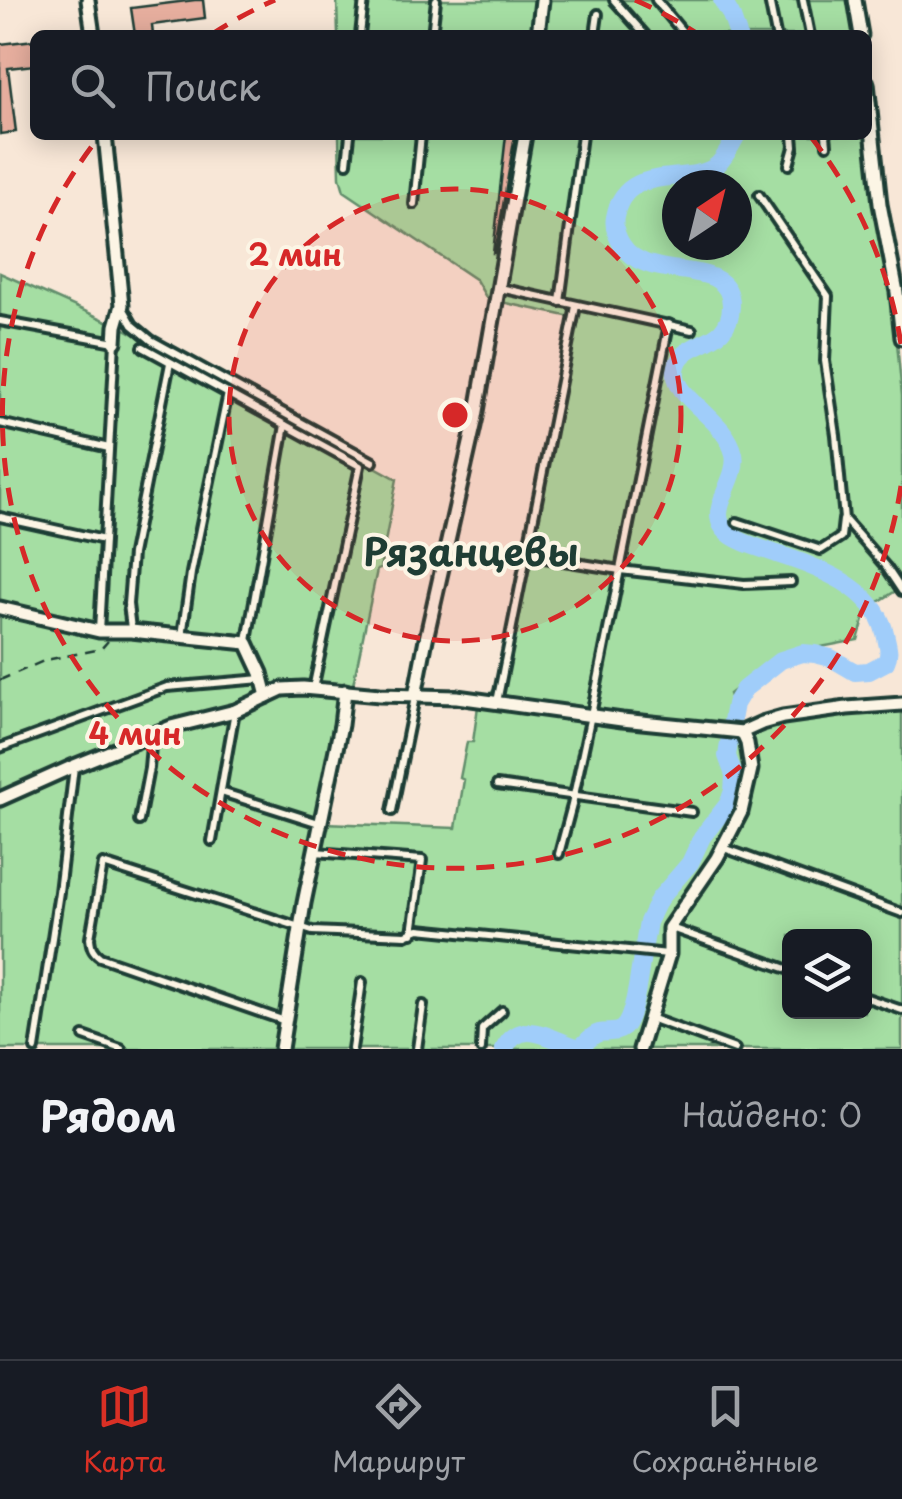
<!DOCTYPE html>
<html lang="ru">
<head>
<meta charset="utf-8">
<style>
  body { margin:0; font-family:"Playpen Sans",sans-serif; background:#20242c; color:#f1f3f6 }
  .controls { position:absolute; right:30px; bottom:30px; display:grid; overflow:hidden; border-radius:15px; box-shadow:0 5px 25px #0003 }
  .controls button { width:90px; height:90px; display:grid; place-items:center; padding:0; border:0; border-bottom:2px solid #363941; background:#171b24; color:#f1f3f6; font:50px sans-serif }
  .compass { position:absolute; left:662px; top:170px; width:90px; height:90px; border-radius:50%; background:#171b24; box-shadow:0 5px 25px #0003; rotate:35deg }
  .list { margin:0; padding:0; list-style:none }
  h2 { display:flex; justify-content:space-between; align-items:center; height:130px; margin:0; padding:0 40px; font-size:42px }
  h2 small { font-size:32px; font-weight:400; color:#9ea1a6 }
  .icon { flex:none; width:55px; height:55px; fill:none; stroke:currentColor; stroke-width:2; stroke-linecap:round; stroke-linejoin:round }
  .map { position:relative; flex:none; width:902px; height:1049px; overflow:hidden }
  .search { position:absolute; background:#171b24; box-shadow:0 5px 25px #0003; left:30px; right:30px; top:30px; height:110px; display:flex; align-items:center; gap:25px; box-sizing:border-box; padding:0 35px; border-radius:15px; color:#9ea1a6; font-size:38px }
  .sheet { height:310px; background:#171b24 }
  nav { display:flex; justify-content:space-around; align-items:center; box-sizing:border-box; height:140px; border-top:2px solid #363941; background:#171b24; font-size:28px; color:#9ea1a6 }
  nav a { display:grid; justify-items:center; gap:5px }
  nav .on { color:#d93025 }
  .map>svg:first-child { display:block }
  .green { fill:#a5dea3; stroke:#628e6c; stroke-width:2.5; fill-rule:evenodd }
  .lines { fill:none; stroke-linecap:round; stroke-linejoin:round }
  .river { stroke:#a0cdfa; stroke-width:18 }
  .building { fill:#e6ae9e; stroke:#1f3d34; stroke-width:2.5 }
  .service-casing { stroke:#1f3d34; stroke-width:14 }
  .minor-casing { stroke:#1f3d34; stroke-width:19 }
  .path { stroke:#1f3d34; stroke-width:2.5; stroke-dasharray:10 8; stroke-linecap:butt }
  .service { stroke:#fcf5e5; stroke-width:6 }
  .minor { stroke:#fcf5e5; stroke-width:11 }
  .ring { fill:none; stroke:#d62828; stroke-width:5; stroke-dasharray:18 12 }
  .labels { text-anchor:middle; stroke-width:8; stroke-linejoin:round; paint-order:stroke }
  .neighbourhood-label { font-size:38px; font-weight:bold; fill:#1f3d34; stroke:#fcf5e5 }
  .centre { fill:#d62828; stroke:#fcf5e5; stroke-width:5 }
  .ring-label { font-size:30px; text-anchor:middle; font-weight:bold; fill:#d62828; stroke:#fcf5e5; stroke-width:8; stroke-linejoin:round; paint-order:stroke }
</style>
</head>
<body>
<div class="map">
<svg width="902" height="1049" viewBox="0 0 902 1049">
  <rect width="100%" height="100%" fill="#f8e7d7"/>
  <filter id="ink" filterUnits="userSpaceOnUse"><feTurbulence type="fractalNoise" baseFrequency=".01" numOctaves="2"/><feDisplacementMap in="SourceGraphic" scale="20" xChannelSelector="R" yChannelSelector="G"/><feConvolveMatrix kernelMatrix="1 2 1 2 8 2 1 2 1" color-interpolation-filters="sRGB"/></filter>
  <g filter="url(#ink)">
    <!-- green -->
    <g class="green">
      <path d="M337 0H849L853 35H338Z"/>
      <path d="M339 135H865L891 279 902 396V587L867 609 858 640 805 650 763 668 729 694 742 732 768 722 898 703 902 711V1049H0V273L125 329 397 479 380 569 377 570 324 823 456 828 464 780 460 778 467 742H473L478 706 498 686 571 317 487 299 476 280 344 191 340 177ZM677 185H737V245H677ZM790 936H864V1012H790Z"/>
    </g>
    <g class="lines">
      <!-- river -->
      <g class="river">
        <path d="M722 0 731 15 738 35"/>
        <path d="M731 726 735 704 744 689 781 660 803 653 815 654 831 658 855 672 869 671 886 662C891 652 887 644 885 633 873 585 816 567 774 553 760 548 744 544 732 536 699 514 740 483 734 454 726 418 672 398 676 370 680 337 730 350 731 306 732 253 647 286 622 245 617 237 613 227 615 217 625 161 687 187 716 166 724 160 732 144 737 135"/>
        <path d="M644 945 648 922 659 899 690 863 702 837 728 804 733 791 734 775 727 756 730 736"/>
        <path d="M504 1049C522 1015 552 1041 580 1048 586 1043 591 1035 599 1033 607 1031 616 1034 623 1028 635 1017 639 973 642 956"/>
      </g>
    </g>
    <!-- building -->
    <g class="building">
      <path d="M195 0H203L205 18 152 25 153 35H135L131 8Z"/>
      <path d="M35 40V65L8 68 16 132 0 134V44Z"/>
      <path d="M506 135H515L495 253H493Z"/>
    </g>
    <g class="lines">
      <!-- service casing -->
      <g class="service-casing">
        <g id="service">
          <path d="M614 0 645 35"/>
          <path d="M656 0 685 35"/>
          <path d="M769 0 776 35"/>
          <path d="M803 0 810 35"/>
          <path d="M360 35 364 0"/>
          <path d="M432 35 436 0"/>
          <path d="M595 35 598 14"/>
          <path d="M826 135 827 145"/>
          <path d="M347 163 350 135"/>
          <path d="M789 165 794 147 793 135"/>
          <path d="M759 195 828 296 825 361 836 435 844 519 886 567 902 591"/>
          <path d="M414 204 421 135"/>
          <path d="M500 288 692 330"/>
          <path d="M560 302 582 135"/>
          <path d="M122 306 133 325 151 340 373 462"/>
          <path d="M0 321 115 342 99 631"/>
          <path d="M143 347 360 466 313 689"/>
          <path d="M0 423 109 448"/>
          <path d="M0 517 104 540"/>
          <path d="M737 522 821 550 841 537 843 520"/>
          <path d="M526 555 620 570 744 584 791 582"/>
          <path d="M131 629 128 604 132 554 170 363"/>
          <path d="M182 636 191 573 228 393"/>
          <path d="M247 641 285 425"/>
          <path d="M497 702 576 306"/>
          <path d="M0 748 167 687 262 679"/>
          <path d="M497 785 692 812"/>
          <path d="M221 792 319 823"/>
          <path d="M392 811 415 697"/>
          <path d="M139 821 149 768 152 735"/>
          <path d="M212 841 235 711"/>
          <path d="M724 848 902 913"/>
          <path d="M315 852 422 860 412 933"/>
          <path d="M559 854 572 805 591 715 669 324"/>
          <path d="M671 928 790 970"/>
          <path d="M864 997 902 1010"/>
          <path d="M650 1018 735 1049"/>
          <path d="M285 1021 100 957C92 951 91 947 90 938L103 864 312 931 406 935 419 929 668 954"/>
          <path d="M84 1036 121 1049"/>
          <path d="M35 1049 59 892 74 767"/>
          <path d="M352 1049 362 982"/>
          <path d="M417 1049 423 1005"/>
          <path d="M481 1049 482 1029 502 1011"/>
        </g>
      </g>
      <!-- minor casing -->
      <g class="minor-casing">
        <g id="minor">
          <path d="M88 0 93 35"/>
          <path d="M855 0 861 35"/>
          <path d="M538 35 542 0"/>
          <path d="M867 83 880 204 897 292 902 338"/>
          <path d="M105 135 122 305 116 326 115 342"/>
          <path d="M0 608 99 631H131L247 643 261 673 267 696"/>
          <path d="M415 696 426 639 476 417 525 135"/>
          <path d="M0 799 74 766 171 727 235 711 282 689 303 688 380 695 457 697 622 720 742 732 762 723 783 717 847 708 902 704"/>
          <path d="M281 1049 304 903 341 725 345 691"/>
          <path d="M640 1049 669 954V928L717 858 741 812 751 769 747 743 742 732"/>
        </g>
      </g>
      <!-- path -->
      <path class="path" d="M0 680 46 660 101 649 108 641"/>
      <!-- service -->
      <use href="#service" class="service"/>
      <!-- minor -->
      <use href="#minor" class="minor"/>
    </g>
  </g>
  <!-- distance rings -->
  <circle cx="455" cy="415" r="226" fill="#d62828" fill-opacity=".12"/>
  <g class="ring">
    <circle cx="455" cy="415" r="226"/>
    <path d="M901 486A452 452 0 1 1 99 137M212 34A452 452 0 0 1 275 0M635 0A452 452 0 0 1 698 34M811 137A452 452 0 0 1 901 344"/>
  </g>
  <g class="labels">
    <!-- neighbourhood labels -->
    <g class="neighbourhood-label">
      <text x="471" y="566">Рязанцевы</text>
    </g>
  </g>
  <circle cx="455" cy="415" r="15" class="centre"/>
  <g class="ring-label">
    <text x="295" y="266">2 мин</text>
    <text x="135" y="745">4 мин</text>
  </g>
</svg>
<div class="controls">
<button><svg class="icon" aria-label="layers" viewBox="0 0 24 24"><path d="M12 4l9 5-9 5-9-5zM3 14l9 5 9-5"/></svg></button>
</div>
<svg class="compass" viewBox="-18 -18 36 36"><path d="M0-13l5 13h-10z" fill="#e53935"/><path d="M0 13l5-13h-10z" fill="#9ea1a6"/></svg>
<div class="search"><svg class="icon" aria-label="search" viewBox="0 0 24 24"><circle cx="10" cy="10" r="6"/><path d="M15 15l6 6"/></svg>Поиск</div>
</div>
<section class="sheet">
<h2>Рядом<small>Найдено: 0</small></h2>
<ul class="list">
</ul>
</section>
<nav>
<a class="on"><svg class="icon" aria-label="map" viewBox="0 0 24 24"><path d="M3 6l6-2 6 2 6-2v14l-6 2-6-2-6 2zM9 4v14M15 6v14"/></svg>Карта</a>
<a><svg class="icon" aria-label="directions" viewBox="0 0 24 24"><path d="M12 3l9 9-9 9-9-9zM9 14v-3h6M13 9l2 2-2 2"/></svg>Маршрут</a>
<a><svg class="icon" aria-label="saved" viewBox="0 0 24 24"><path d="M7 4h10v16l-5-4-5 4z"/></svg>Сохранённые</a>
</nav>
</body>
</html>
